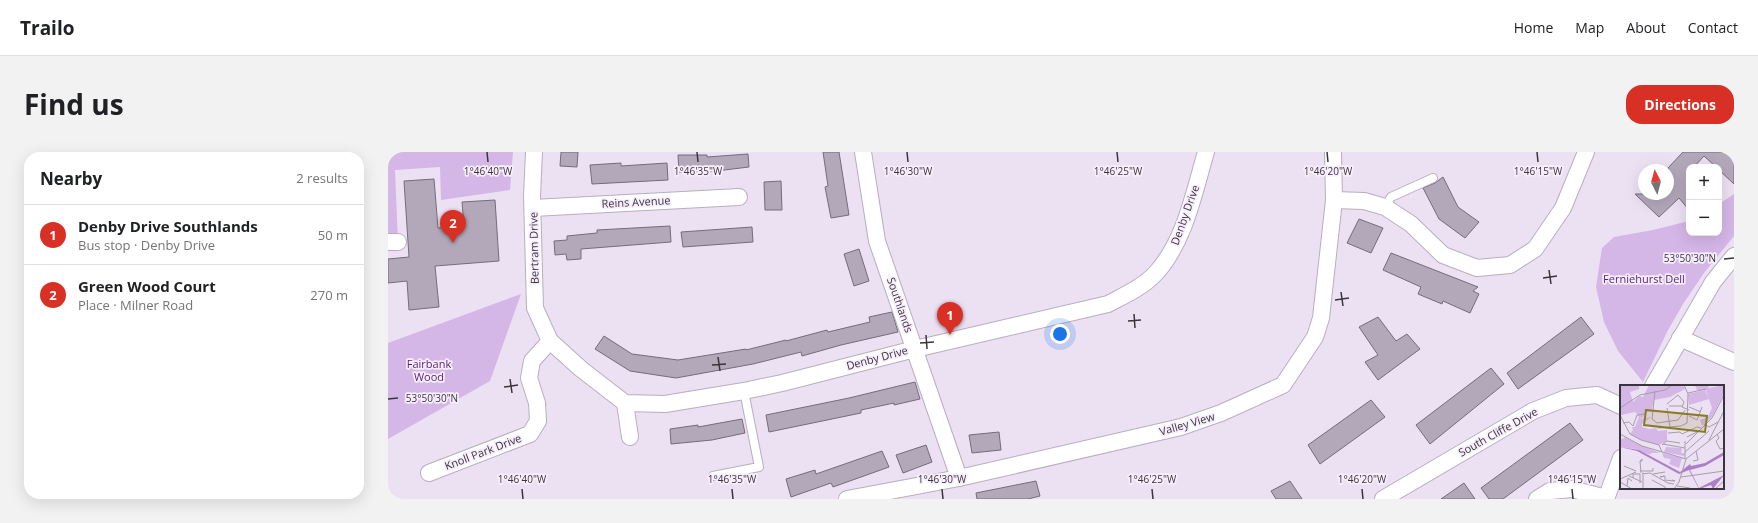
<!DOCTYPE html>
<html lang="en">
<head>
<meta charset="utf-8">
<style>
  body { margin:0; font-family:"Open Sans",sans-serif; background:#f2f2f2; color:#202124 }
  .controls { position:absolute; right:12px; top:12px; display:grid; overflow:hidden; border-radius:8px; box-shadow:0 4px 16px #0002 }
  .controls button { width:36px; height:36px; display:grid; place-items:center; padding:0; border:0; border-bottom:1px solid #e0e0e0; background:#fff; color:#202124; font:20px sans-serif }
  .compass { position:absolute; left:1250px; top:12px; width:36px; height:36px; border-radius:50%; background:#fff; box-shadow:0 4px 16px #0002; rotate:354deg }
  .you { position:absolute; left:672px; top:182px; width:14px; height:14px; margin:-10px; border:3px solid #fff; border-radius:50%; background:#1a73e8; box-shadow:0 0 0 6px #1a73e833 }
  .badge { display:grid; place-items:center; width:26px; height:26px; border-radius:50%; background:#d93025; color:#fff; font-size:13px; font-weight:700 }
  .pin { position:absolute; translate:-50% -33px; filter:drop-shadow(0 1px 2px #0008) }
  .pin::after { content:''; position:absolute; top:21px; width:14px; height:12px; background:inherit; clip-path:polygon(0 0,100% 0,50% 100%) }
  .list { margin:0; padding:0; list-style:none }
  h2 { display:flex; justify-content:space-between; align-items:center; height:52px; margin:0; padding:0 16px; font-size:17px }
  h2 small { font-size:13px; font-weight:400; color:#757577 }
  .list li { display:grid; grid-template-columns:26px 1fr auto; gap:12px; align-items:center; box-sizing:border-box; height:60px; padding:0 16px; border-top:1px solid #e0e0e0 }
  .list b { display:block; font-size:15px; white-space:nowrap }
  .list p { margin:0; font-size:13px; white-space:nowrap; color:#757577 }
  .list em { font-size:13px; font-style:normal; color:#757577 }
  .map { position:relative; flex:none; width:1346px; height:347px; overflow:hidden; border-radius:16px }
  header { display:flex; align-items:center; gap:24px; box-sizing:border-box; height:56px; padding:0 20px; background:#fff; border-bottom:1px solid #e0e0e0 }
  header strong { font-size:19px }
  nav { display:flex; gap:22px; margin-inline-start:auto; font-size:14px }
  .intro { display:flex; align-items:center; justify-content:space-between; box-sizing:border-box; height:96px; padding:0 24px }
  h1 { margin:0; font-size:28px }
  .button { padding:10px 18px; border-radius:16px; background:#d93025; color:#fff; font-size:14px; font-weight:700 }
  main { display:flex; gap:24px; padding:0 24px }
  aside { flex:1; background:#fff; border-radius:16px; box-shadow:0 4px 16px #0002 }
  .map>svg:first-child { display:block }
  .green { fill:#d4b6e7 }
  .building { fill:#b3a8ba; stroke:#766b7c }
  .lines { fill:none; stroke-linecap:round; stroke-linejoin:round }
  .service-casing { stroke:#b9aec0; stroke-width:10 }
  .minor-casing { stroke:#b9aec0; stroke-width:18 }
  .service { stroke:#fff; stroke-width:8 }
  .minor { stroke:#fff; stroke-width:16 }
  .ticks { fill:none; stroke:#3a353c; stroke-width:1.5 }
  .labels { text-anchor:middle; stroke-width:3.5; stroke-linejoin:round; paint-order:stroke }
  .street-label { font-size:11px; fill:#3a353c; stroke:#f8eefe }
  .park-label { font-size:11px; fill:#581d74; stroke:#f8eefe }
  .inset-road { fill:none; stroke:#a59caa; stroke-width:1 }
  .view { fill:#877c22; fill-opacity:0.15; stroke:#877c22; stroke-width:2 }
  .inset-edge { fill:none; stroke:#3a353c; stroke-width:2 }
  .ticks-label { font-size:10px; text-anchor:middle; fill:#3a353c; stroke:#f8eefe; stroke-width:3.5; stroke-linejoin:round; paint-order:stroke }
</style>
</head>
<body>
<header>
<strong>Trailo</strong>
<nav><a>Home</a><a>Map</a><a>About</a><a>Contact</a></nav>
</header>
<div class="intro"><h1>Find us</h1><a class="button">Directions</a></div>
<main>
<aside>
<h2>Nearby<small>2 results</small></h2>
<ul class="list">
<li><span class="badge">1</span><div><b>Denby Drive Southlands</b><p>Bus stop · Denby Drive</p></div><em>50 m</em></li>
<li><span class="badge">2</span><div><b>Green Wood Court</b><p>Place · Milner Road</p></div><em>270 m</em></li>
</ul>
</aside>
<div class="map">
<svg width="1346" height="347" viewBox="0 0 1346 347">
  <rect width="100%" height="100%" fill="#ece0f3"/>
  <!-- green -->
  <g class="green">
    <path d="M0 0H125L122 38 53 48 52 15 7 18 10 90H0Z"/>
    <path d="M1346 42V84L1316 121 1295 152 1279 180 1255 230 1230 199 1216 170 1208 135 1214 96 1226 85 1265 78 1301 69V81H1331V52Z"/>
    <path d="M133 142 102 229 0 287V191Z"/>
  </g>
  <!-- building -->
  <g class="building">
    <path d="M173 0H190L189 15 172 14Z"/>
    <path d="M435 0H451L461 63 443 66 437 35 440 34Z"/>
    <path d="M1295 0H1346V32L1331 18V15H1328L1316 4 1306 15H1301V58L1291 46 1271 65 1247 42H1280V16Z"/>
    <path d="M360 2 361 15 320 20H291L290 3H319V5Z"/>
    <path d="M233 11V14L279 11 280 28 204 32 202 13Z"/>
    <path d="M1055 25 1070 55 1091 70 1077 86 1051 67 1035 36 1047 31Z"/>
    <path d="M46 27 50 76 76 74 74 50 107 48 111 109 47 114 51 155 21 158 19 129 0 131V107L21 105 16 29Z"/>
    <path d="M393 29 394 58H377L376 30Z"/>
    <path d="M971 67 995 76 983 101 959 91Z"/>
    <path d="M282 74 283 90 193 97V107L179 108 178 102 167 103 166 89 179 88V84L209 81V78Z"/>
    <path d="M364 75 365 90 295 95 293 80Z"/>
    <path d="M471 97 481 129 466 134 456 102Z"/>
    <path d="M1003 101 1090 135 1085 139 1091 142 1082 161 1055 149 1054 152 1030 142 1033 135 995 118Z"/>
    <path d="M504 160 510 180 453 193 414 204 413 200 365 212 288 226 242 219 207 197 216 184 244 202 290 208 358 197V198L398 188V189L439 178 440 180 482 170 481 165Z"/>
    <path d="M990 165 1008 189 1019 182 1032 197 990 228 977 210 990 203 971 175Z"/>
    <path d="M1193 165 1206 182 1130 237 1119 221Z"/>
    <path d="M1103 216 1116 232 1042 292 1028 273Z"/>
    <path d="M527 230 532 247 506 253V251L473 258V261L381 280 378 263 461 246Z"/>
    <path d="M983 248 997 265 932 312 920 293Z"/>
    <path d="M354 267 357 281 324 288 283 292 282 277 310 273V275Z"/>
    <path d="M1182 271 1195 288 1115 347H1101L1093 336Z"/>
    <path d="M611 280 613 298 584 301 581 283Z"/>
    <path d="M538 293 544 310 515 321 508 303Z"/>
    <path d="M494 299 501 315 445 335 443 331 403 345 398 327 427 318 428 322Z"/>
    <path d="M648 329 652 344 640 347H589L588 341Z"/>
    <path d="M902 329 914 347H888L883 339Z"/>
    <path d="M1076 331 1087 347H1053Z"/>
  </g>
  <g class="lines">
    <!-- service casing -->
    <g class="service-casing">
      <g id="service">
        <path d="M997 55 1003 45 1045 26"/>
        <path d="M325 324 371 315 356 239"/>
      </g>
    </g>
    <!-- minor casing -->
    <g class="minor-casing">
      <g id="minor">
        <path d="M146 0 144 44 147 156 162 189 193 217 237 251 277 252 356 239 394 231 527 197 720 152C737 143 755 135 768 121 797 89 806 40 818 0"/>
        <path d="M475 0 489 89 571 326"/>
        <path d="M946 48 976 49 997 55 1023 72 1055 103 1089 116 1122 113 1147 97 1175 56 1198 0"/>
        <path d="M145 56 351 45"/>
        <path d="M0 90H10"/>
        <path d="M1292 186 1346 210"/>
        <path d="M1265 234 1325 130 1346 104"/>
        <path d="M237 251 242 285"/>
        <path d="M41 321 142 282 150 269 149 251 141 226 144 209 162 189"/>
        <path d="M459 347 571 326 793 275 833 261 895 233 927 185 933 166 946 48 945 0"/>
        <path d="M995 347 1145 259 1178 246 1209 243 1233 254"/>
        <path d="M1149 347 1162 339 1184 337 1218 346"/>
        <path d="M1218 347 1233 306"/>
      </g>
    </g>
    <!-- service -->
    <use href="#service" class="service"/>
    <!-- minor -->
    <use href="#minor" class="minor"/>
  </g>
  <!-- ticks -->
  <path class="ticks" d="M99 0 100 10M309 0 310 10M519 0 520 10M729 0 730 10M939 0 940 10M1149 0 1150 10M1336 107 1346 106M1161 118 1163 132M1155 126 1169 124M953 140 955 154M947 148 961 146M746 162 747 176M740 169 753 168M538 183 539 197M532 191 546 190M330 205 332 219M324 213 338 212M122 227 124 241M116 235 130 233M0 247 10 246M134 337 135 347M344 337 345 347M554 337 555 347M764 337 765 347M974 337 975 347M1184 337 1185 347"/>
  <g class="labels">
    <!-- street labels -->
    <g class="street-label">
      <text transform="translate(248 50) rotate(-3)" y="4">Reins Avenue</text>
      <text transform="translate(797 63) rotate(-70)" y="4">Denby Drive</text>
      <text transform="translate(146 96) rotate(-91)" y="4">Bertram Drive</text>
      <text transform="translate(512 153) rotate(71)" y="4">Southlands</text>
      <text transform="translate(489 206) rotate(-15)" y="4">Denby Drive</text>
      <text transform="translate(799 272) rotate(-16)" y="4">Valley View</text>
      <text transform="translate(1110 280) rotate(-29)" y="4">South Cliffe Drive</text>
      <text transform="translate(95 300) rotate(-21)" y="4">Knoll Park Drive</text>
    </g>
    <!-- park labels -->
    <g class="park-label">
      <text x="1256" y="131">Ferniehurst Dell</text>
      <text x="41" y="216">Fairbank<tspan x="41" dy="13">Wood</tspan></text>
    </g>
  </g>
  <!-- overview -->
  <g transform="translate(1232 233)">
    <rect width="104" height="104" fill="#ece0f3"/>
    <path d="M0 0H23L19 1V4L10 7 13 17 19 11 23 12 29 0H63L65 4 50 12 34 15 31 27 26 26 24 32 20 34 31 32 22 39V42L29 44 36 43 38 46 47 45V56L39 60 21 55 10 49 13 45 12 42H15L19 32 15 27 1 30ZM75 0H88L89 3 104 0 103 10 92 32 82 41 80 35 88 32 92 23 86 5H77ZM85 5 89 14 69 20 68 9ZM5 52 18 59 40 68H31L30 70 16 64 0 62V53L3 54ZM46 62 62 63 61 68H65L64 71 44 67ZM42 68 62 73 59 83 49 79 51 74 44 73Z" fill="#d4b6e7"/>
    <path d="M0 62 19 65 60 87 70 79 71 81 85 78 104 67V70L85 81 70 85 79 103 104 90 93 104 91 100 79 104 69 85 59 89 17 66Z" fill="#ad7fc8"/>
    <path class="inset-road" d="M68 8 86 4M64 17 62 22 69 25M47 19 58 10 64 17M49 21H62M69 22 81 27M0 23 20 10 45 5 52 0M47 23 50 42M0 30 10 49 21 55 39 60 42 67M69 31 77 35 82 22M32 34 37 38 58 35 65 25M32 34 35 6M3 38 9 37 13 41 17 30 26 29M84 39 89 42 98 37M38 43 61 41 67 38 68 9 64 0M48 48 60 47 62 49 77 42 81 43M0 49 22 61 66 74M97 49 99 53 96 56 100 64 104 63M67 52 79 46M89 55 104 26M43 59 65 63M66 59 92 33 104 10M42 60 47 56 60 58M65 67 89 46M65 73V56M20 76 22 74V76H20L21 88M73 76 78 75 76 66M4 81 16 86M20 86H33V83M24 88 22 89 30 88 48 98 54 99M33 89 45 87M9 91 22 97M44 91 40 92 45 91V94M61 92 104 86M13 93V89H20V98M0 94 16 87M32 95 45 102V104M44 95 55 96 52 95M0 97 12 104M7 101 8 93 12 96M57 101 70 103M23 104V90M54 104 59 97 66 74 104 44M95 104 104 96"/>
    <path class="view" d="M26 25 87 31 85 47 24 40Z"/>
    <rect width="104" height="104" class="inset-edge"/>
  </g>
  <g class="ticks-label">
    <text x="100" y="23">1°46'40"W</text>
    <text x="310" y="23">1°46'35"W</text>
    <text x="520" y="23">1°46'30"W</text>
    <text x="730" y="23">1°46'25"W</text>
    <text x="940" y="23">1°46'20"W</text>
    <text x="1150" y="23">1°46'15"W</text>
    <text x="1302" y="110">53°50'30"N</text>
    <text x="44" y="250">53°50'30"N</text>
    <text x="134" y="331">1°46'40"W</text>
    <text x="344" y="331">1°46'35"W</text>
    <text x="554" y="331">1°46'30"W</text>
    <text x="764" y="331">1°46'25"W</text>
    <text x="974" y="331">1°46'20"W</text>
    <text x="1184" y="331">1°46'15"W</text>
  </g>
</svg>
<div class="controls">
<button>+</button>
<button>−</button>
</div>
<svg class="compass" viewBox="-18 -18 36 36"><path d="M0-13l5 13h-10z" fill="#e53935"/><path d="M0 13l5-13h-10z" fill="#757577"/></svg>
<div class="you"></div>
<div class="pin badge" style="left:562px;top:183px">1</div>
<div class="pin badge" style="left:65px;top:91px">2</div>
</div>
</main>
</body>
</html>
